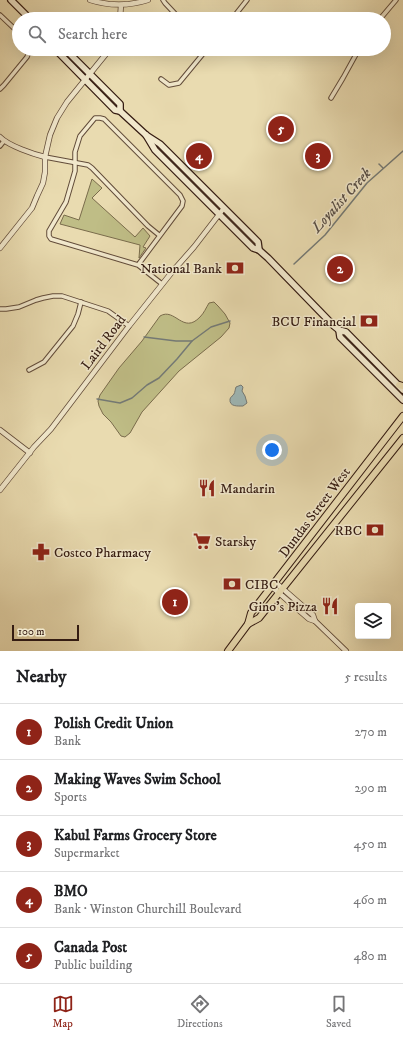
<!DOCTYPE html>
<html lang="en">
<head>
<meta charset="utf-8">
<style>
  body { margin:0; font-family:"IM FELL DW Pica",serif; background:#f6f6f6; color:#202124 }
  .controls { position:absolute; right:12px; bottom:12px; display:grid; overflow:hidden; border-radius:4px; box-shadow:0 4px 16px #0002 }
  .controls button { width:36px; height:36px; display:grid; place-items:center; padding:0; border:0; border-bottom:1px solid #e0e0e0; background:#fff; color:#202124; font:20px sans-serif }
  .scale { position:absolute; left:12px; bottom:10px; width:67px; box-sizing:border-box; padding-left:4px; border:2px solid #351c12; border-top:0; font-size:11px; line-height:14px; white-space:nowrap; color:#351c12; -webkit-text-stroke:3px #f1e8cc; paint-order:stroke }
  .you { position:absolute; left:272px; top:450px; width:14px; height:14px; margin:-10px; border:3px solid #fff; border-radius:50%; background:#1a73e8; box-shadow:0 0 0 6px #1a73e833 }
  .badge { display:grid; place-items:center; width:26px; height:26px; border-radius:50%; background:#8f2418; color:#fff; font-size:13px; font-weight:700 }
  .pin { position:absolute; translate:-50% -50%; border:2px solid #fff; box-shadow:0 1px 4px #0006 }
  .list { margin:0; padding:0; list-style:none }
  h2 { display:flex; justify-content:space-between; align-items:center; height:52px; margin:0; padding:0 16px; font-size:17px }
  h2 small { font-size:13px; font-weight:400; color:#757577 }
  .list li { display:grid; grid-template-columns:26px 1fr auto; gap:12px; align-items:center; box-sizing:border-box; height:56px; padding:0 16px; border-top:1px solid #e0e0e0 }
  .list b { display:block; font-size:15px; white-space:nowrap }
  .list p { margin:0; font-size:13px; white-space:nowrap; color:#757577 }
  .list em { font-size:13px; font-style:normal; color:#757577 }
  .icon { flex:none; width:22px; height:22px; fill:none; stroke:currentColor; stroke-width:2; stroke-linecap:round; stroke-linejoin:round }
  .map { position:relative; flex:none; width:403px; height:651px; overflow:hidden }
  .search { position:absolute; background:#fff; box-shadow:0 4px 16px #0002; left:12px; right:12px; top:12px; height:44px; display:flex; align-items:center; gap:10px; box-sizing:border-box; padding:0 14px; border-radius:22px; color:#757577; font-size:15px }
  .sheet { height:332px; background:#fff }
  nav { display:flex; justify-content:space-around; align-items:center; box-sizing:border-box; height:56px; border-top:1px solid #e0e0e0; background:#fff; font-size:11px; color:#757577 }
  nav a { display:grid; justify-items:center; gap:2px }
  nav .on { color:#8f2418 }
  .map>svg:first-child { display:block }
  .green { fill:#bfbd86; stroke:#7a6c4c }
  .water { fill:#9eb8b8; stroke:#747a76 }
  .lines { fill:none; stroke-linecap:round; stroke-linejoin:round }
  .stream { stroke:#747a76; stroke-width:1.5 }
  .minor-casing { stroke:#624c3a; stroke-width:5.5 }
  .tertiary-casing { stroke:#624c3a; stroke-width:6 }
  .secondary-casing { stroke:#351c12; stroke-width:8 }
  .primary-casing { stroke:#351c12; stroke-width:8 }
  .minor { stroke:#f1e8cc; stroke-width:3.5 }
  .tertiary { stroke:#f1e8cc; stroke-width:4.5 }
  .secondary { stroke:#f1e8cc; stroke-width:5.5 }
  .primary { stroke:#e9dbb0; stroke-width:6 }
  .labels { text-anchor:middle; stroke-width:3; stroke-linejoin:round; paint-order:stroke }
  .poi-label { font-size:14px; fill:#351c12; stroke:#f1e8cc; text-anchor:end }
  .street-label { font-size:14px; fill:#351c12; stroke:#f1e8cc }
  .water-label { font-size:15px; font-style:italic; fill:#544b44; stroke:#f1e8cc }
</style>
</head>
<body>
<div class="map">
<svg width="403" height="651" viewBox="0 0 403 651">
  <rect width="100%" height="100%" fill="#e9dbb0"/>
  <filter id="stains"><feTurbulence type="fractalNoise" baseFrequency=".005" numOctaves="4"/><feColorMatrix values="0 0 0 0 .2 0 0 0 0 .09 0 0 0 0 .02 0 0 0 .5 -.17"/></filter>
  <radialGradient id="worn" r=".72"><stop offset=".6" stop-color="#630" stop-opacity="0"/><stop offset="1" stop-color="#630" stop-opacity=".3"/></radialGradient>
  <!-- green -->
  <g class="green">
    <path d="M92 179 102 188 92 198 135 237 143 228 150 236 143 247 146 248 139 258 140 245 60 224 64 215 79 220Z"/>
    <path d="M214 302 218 306 225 314 230 323 229 328 221 337 179 371 142 412 130 433 125 437 121 436 111 422 103 414 99 406 98 401 100 395 119 368 142 341 160 316C175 307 183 335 200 317 204 313 206 308 209 303Z"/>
  </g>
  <!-- water -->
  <path class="water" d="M241 385 243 387 242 391 245 396 247 403 243 406C238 406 229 407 230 399 231 396 233 396 234 394 235 392 235 390 236 387Z"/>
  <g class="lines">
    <!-- stream -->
    <g class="stream">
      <path d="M379 164 383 168"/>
      <path d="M294 264 325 235 367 183 403 151"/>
      <path d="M144 337 176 341H192"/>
      <path d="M97 399 120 403 132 398 147 385 159 378 177 359 192 341 211 327 230 321"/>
    </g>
    <!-- minor casing -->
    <g class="minor-casing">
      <g id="minor">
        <path d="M163 0 165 3 180 19"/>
        <path d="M0 15 19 33"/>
        <path d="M232 19 247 0"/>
        <path d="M380 19 396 0"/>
        <path d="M161 79 169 85 179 83 207 49"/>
        <path d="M0 89 4 85 27 57 30 49"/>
        <path d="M331 98 343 78 359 49"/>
        <path d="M0 146 4 141"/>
        <path d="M45 157 88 165 92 168 148 226 159 235"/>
        <path d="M138 265 182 206 183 201 180 195 104 119 100 118H95L80 136 75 152V171L66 202 49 231V236L51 239 138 265 162 284"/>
        <path d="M0 309H6L19 307 36 300 43 298 53 296H62L108 311 129 326"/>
        <path d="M29 370 44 362 73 326 78 314 81 302"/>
      </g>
    </g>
    <!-- tertiary casing -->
    <g class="tertiary-casing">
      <g id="tertiary">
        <path d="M90 0C109 6 129 6 148 0"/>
        <path d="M120 19 121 5"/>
        <path d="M0 137C9 146 33 154 45 157"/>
        <path d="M0 248 32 208 37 196 43 183 45 172V157L50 135 57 118 67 102 110 49"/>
        <path d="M0 430 30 453"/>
        <path d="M0 490 34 447 51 429 129 326 172 272 194 247 224 208"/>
        <path d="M275 582 313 615 315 621 346 651"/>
        <path d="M272 587 309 619 315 621"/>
      </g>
    </g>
    <!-- secondary casing -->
    <g class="secondary-casing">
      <g id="secondary">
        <path d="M11 0 30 19"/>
        <path d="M55 49 115 110 120 111 146 135 160 144 258 242 259 250"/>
        <path d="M65 49 120 104V111"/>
        <path d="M146 135 155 150 253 248 259 250 268 258 334 326 339 330 346 332 403 390"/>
        <path d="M339 330 340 337 403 400"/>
      </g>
    </g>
    <!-- primary casing -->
    <g class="primary-casing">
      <g id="primary">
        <path d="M399 385 403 386"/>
        <path d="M248 624 259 618 403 438"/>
        <path d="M228 651 248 624 251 613 403 416"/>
      </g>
    </g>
    <!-- minor -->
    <use href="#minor" class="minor"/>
    <!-- tertiary -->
    <use href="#tertiary" class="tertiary"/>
    <!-- secondary -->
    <use href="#secondary" class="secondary"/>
    <!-- primary -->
    <use href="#primary" class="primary"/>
  </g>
  <!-- icons -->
  <defs>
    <g id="bank-bare" transform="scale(1.38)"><path d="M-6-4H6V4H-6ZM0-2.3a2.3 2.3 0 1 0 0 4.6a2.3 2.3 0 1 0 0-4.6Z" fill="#8f2418" stroke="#f1e8cc" stroke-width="2.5" paint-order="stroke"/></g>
    <g id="restaurant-bare" transform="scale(1.38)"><path d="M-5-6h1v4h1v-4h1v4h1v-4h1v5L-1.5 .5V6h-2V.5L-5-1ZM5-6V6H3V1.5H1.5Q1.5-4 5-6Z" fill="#8f2418" stroke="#f1e8cc" stroke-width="2.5" paint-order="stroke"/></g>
    <g id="supermarket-bare" transform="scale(1.38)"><path d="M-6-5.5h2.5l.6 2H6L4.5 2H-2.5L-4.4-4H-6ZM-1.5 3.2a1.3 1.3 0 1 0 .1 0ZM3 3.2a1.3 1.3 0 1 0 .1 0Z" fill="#8f2418" stroke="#f1e8cc" stroke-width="2.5" paint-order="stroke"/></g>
    <g id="pharmacy-bare" transform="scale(1.38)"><path d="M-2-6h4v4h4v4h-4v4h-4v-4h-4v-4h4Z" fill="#8f2418" stroke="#f1e8cc" stroke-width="2.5" paint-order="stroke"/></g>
  </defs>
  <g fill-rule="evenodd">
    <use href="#bank-bare" x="235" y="268"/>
    <use href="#bank-bare" x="369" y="321"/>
    <use href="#restaurant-bare" x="207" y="488"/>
    <use href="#bank-bare" x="375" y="530"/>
    <use href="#supermarket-bare" x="202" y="541"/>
    <use href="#pharmacy-bare" x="41" y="552"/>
    <use href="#bank-bare" x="232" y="584"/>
    <use href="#restaurant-bare" x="330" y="606"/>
  </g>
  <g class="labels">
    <!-- poi labels -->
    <g class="poi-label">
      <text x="222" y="273">National Bank</text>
      <text x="356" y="326">BCU Financial</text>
      <text x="220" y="493" text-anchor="start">Mandarin</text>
      <text x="362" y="535">RBC</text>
      <text x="215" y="546" text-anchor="start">Starsky</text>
      <text x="54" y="557" text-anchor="start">Costco Pharmacy</text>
      <text x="245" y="589" text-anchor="start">CIBC</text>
      <text x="317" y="611">Gino's Pizza</text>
    </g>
    <!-- street labels -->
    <g class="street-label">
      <text transform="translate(103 342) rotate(-53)" y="5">Laird Road</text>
      <text transform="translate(314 512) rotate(-53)" y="5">Dundas Street West</text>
    </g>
    <!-- water labels -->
    <g class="water-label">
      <text transform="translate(341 200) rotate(-48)" y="5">Loyalist Creek</text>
    </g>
  </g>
  <rect width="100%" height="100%" filter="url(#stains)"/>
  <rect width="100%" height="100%" fill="url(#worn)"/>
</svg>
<div class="controls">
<button><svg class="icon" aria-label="layers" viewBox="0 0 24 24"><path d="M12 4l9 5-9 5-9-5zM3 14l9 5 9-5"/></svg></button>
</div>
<div class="scale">100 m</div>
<div class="you"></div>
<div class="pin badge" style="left:175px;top:602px">1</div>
<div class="pin badge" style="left:340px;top:269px">2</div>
<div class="pin badge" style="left:318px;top:156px">3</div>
<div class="pin badge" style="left:199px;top:156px">4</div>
<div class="pin badge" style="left:281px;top:129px">5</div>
<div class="search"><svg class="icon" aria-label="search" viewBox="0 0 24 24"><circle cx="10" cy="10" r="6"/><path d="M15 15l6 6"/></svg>Search here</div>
</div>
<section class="sheet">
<h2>Nearby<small>5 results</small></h2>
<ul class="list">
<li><span class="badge">1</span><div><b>Polish Credit Union</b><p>Bank</p></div><em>270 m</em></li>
<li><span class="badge">2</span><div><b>Making Waves Swim School</b><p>Sports</p></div><em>290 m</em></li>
<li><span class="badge">3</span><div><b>Kabul Farms Grocery Store</b><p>Supermarket</p></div><em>450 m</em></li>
<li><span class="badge">4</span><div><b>BMO</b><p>Bank · Winston Churchill Boulevard</p></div><em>460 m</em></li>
<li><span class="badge">5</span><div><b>Canada Post</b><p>Public building</p></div><em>480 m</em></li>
</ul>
</section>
<nav>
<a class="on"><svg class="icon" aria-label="map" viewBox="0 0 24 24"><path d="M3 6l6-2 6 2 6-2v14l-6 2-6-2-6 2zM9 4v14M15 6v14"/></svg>Map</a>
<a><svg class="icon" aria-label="directions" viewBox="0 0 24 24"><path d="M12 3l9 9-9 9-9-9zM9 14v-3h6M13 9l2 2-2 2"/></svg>Directions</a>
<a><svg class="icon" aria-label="saved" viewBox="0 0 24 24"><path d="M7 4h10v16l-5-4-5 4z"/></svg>Saved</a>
</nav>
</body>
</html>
